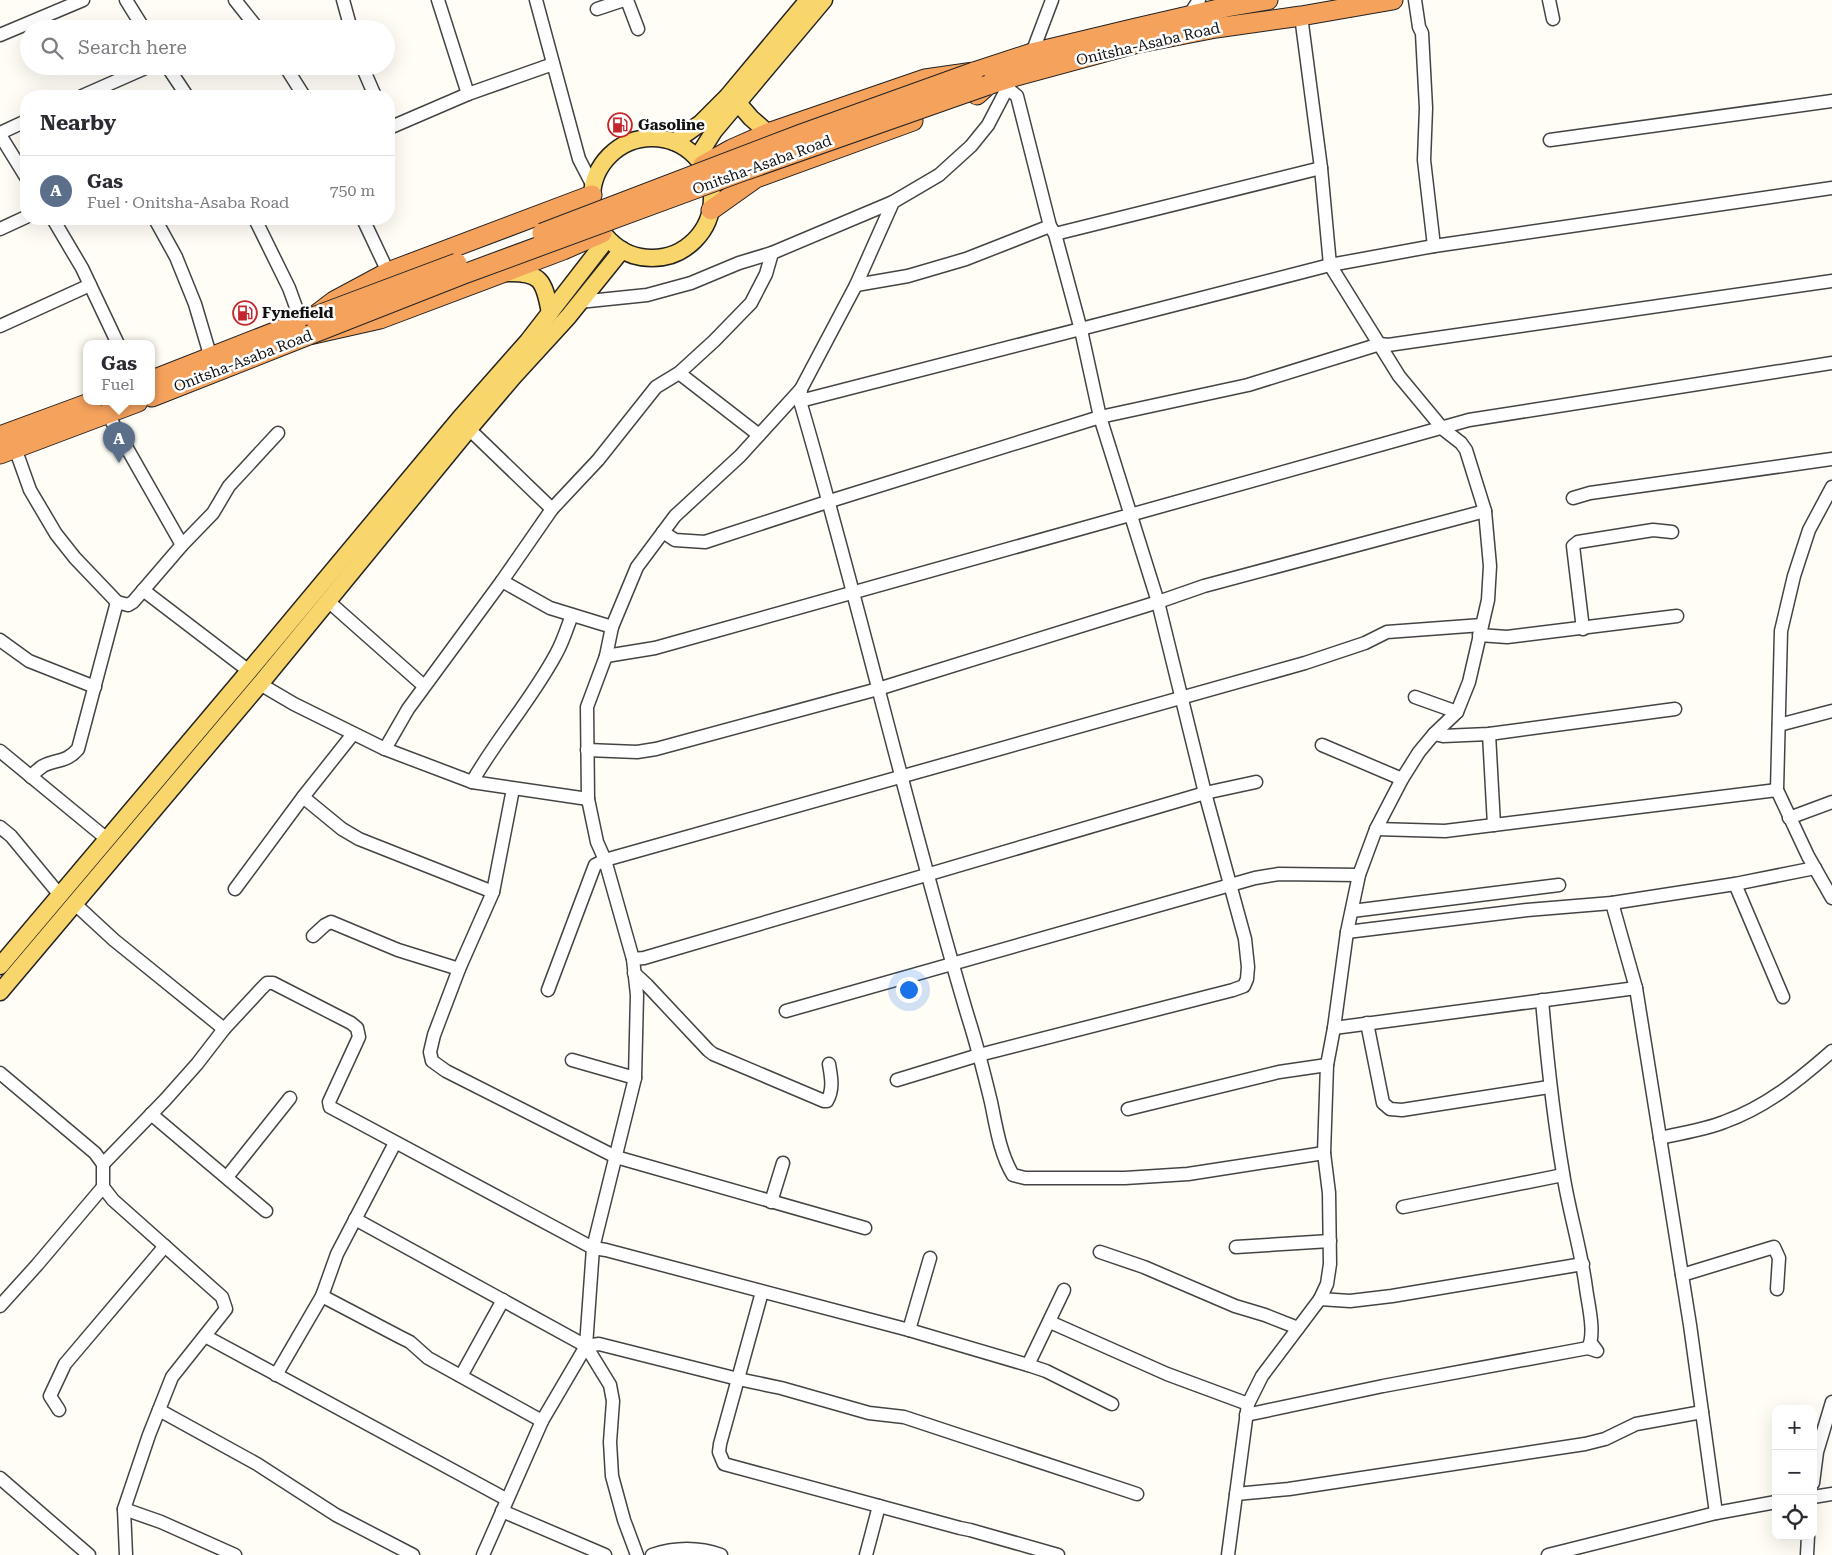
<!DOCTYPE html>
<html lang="en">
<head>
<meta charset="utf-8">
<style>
  body { margin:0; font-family:"Roboto Serif",serif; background:#f7f7f7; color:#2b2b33 }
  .controls { position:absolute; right:15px; bottom:15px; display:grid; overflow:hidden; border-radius:10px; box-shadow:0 5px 20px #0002 }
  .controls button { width:45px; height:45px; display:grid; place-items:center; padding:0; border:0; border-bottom:1px solid #e1e1e2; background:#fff; color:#2b2b33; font:25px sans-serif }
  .you { position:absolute; left:908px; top:989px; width:18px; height:18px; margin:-12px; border:4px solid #fff; border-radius:50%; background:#1a73e8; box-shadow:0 0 0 8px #1a73e833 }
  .badge { display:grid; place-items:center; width:32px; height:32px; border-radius:50%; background:#111827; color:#fff; font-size:16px; font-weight:700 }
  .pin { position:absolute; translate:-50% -41px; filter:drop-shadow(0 1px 2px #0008) }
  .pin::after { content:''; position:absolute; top:26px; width:18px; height:15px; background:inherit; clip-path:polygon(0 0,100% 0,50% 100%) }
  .popup { position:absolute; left:83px; top:340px; width:72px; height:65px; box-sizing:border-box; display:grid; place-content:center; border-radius:10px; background:#fff; filter:drop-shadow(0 1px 4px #0005); font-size:16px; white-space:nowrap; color:#7c7c81 }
  .popup b { font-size:19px; color:#2b2b33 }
  .popup::after { content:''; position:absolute; left:50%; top:100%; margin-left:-10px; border:10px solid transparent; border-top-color:#fff }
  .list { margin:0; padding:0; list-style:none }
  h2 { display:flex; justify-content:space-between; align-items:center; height:65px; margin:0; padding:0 20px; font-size:21px }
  h2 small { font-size:16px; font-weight:400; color:#7c7c81 }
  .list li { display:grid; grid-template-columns:32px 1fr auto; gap:15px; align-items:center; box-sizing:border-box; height:70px; padding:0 20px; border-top:1px solid #e1e1e2 }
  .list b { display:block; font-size:19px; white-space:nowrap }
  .list p { margin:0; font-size:16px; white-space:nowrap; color:#7c7c81 }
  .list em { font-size:16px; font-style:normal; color:#7c7c81 }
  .icon { flex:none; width:28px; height:28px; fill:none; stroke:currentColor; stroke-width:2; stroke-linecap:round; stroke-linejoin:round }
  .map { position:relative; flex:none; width:1832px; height:1555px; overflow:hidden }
  .search { position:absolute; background:#fff; box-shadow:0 5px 20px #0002; left:20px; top:20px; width:375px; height:55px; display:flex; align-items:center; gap:12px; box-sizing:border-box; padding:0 18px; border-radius:28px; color:#7c7c81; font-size:19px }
  .panel { position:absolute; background:#fff; box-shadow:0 5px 20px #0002; left:20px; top:90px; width:375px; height:135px; border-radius:20px }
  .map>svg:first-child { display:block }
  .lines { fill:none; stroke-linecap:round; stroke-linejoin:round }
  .minor-casing { stroke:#444; stroke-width:15 }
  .major-casing { stroke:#222; stroke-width:19 }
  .highway-casing { stroke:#222; stroke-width:21 }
  .minor { stroke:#fff; stroke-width:12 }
  .major { stroke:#f9d66b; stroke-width:16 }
  .highway { stroke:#f5a25d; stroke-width:19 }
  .highway-bridge-casing { stroke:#222; stroke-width:21; stroke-linecap:butt }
  .highway-bridge { stroke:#f5a25d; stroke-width:19 }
  .labels { text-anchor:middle; stroke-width:5; stroke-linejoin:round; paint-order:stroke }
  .street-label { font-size:15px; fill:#111; stroke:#fff }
  .poi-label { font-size:15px; font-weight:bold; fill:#111; stroke:#fff; text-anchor:start }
</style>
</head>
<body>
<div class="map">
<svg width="1832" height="1555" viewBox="0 0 1832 1555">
  <rect width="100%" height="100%" fill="#fffdf5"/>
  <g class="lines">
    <!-- minor casing -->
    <g class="minor-casing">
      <g id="minor">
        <path d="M126 0 144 29"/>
        <path d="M235 0 258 29"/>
        <path d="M343 0 351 29"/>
        <path d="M438 0 468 94"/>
        <path d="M536 0 579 159 593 186"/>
        <path d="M627 0 638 29"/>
        <path d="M1415 0 1419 27 1422 33 1426 108 1424 160 1434 246"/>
        <path d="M1549 0 1553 19"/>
        <path d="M597 9 624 0"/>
        <path d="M1188 17 1199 0"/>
        <path d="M0 35 83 0"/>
        <path d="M1032 53 1052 0"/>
        <path d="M167 66 187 96"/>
        <path d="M285 66 304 96"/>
        <path d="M362 66 375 96"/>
        <path d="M82 96 150 66"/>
        <path d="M389 128 468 94 553 64"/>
        <path d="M0 133 26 121"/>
        <path d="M0 135 26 177"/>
        <path d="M1550 140 1832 101"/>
        <path d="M53 219 82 268 118 344"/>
        <path d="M155 219 176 257 195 304 211 358"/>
        <path d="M255 219 289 288 301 321"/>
        <path d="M363 219 388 272"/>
        <path d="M0 229 26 217"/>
        <path d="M1055 234 1321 168"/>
        <path d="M856 285 908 276 966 259 1050 226"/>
        <path d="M579 302 647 295 691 283 739 263 772 253"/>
        <path d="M0 326 90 285"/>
        <path d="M679 373 759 435"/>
        <path d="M801 389 800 401C860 605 907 813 968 1017 977 1045 984 1073 991 1102 996 1126 1000 1154 1013 1175L1025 1178H1125L1188 1174 1324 1153"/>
        <path d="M800 401 1330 265 1434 246 1832 188"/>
        <path d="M107 413 182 545"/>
        <path d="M469 429 552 509"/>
        <path d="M15 448 30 490 56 534 75 558 117 602 128 605 133 602 182 545 213 513 229 486 278 433"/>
        <path d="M1832 487 1809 530 1794 576 1781 631 1777 790 1808 856 1832 898"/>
        <path d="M1573 498 1590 493 1832 459"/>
        <path d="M663 532 675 540 705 542 830 501 1100 417 1248 385 1380 344 1388 345 1832 281"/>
        <path d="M502 581 550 608 612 627"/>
        <path d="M143 590 249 671"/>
        <path d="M328 601 424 686"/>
        <path d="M1583 629 1573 546 1578 542 1653 530 1672 532"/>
        <path d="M1479 635 1507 637 1677 616"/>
        <path d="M0 640 29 661 95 687"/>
        <path d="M606 656 655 648 1469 420 1832 363"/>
        <path d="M260 684 294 704 385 749 472 782 588 799"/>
        <path d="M1415 697 1457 712"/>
        <path d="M1779 725 1832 711"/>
        <path d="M1434 734 1443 736 1489 734 1675 709"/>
        <path d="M1489 734 1494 825"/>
        <path d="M1322 745 1402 779"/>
        <path d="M385 749 408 709 502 581 552 509 598 460 656 387 679 373 714 341 751 303 766 274 772 253 893 202"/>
        <path d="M587 750 637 752 656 749 878 689 1158 602 1204 586 1485 511"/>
        <path d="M0 751 107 839"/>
        <path d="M31 777C34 773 38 769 43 766 56 759 66 763 78 749L117 602"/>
        <path d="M472 782C497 738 532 699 556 654 563 642 567 628 572 615"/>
        <path d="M513 789 493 892 459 969 434 1035 430 1052 432 1061 446 1071 616 1157 865 1228"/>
        <path d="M303 797 342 829 359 839 493 892"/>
        <path d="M1789 818 1832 802"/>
        <path d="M0 827 11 836 59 894"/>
        <path d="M1376 829 1445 831 1777 790"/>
        <path d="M1735 884 1783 997"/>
        <path d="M235 889 303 797 353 734"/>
        <path d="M1612 903 1636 988 1690 1325 1716 1513"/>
        <path d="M75 904 114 940 224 1029"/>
        <path d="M1352 911 1559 885"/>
        <path d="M1347 932 1527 910 1612 903 1735 884 1815 868"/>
        <path d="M313 936 325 925 331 922 398 950 459 969"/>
        <path d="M633 959 644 958 1205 793 1256 782"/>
        <path d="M634 973 647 985 708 1050 713 1054 824 1101H827C834 1089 831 1076 829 1064"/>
        <path d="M548 990 595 865 605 860 1305 663 1365 643 1387 632 1482 625"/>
        <path d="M1542 1000C1547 1058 1553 1115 1563 1173 1569 1212 1581 1249 1586 1288 1588 1304 1596 1334 1588 1348"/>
        <path d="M786 1011 1255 878 1279 874 1359 875"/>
        <path d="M1367 1023 1383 1103 1390 1109 1402 1110 1549 1087"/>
        <path d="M1334 1028 1636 988"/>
        <path d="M572 1060 635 1078"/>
        <path d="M0 1073 95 1153 103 1164V1187L113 1200 222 1297 226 1309 172 1377 149 1435 124 1509 126 1555"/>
        <path d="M897 1080 979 1055 1233 990 1244 986 1247 979 1248 967 1245 939 1205 793 1158 602 1100 417 1081 330 1055 234 1050 226 1017 96 1007 88"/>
        <path d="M1128 1109 1279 1072 1327 1065"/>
        <path d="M151 1114 266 1211"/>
        <path d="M1660 1138C1681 1133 1704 1130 1724 1122 1766 1107 1799 1080 1832 1051"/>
        <path d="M103 1164 165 1100 197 1064 224 1029 262 988 267 983H273L351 1023 357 1028 359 1037 329 1102 330 1107 593 1248 606 1250 909 1330 1028 1365 1046 1371 1112 1404"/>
        <path d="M227 1177 290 1098"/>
        <path d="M771 1202 783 1163"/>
        <path d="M1403 1207 1563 1175"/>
        <path d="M355 1219 586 1346 610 1385 613 1401 610 1442 612 1476 624 1520 637 1555"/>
        <path d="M1236 1247 1330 1241"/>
        <path d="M1100 1252 1144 1267 1235 1306 1265 1315 1298 1328"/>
        <path d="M1682 1275 1774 1247 1779 1258 1777 1289"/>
        <path d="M762 1292 720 1444 719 1452 724 1464 960 1528 970 1530 1058 1555"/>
        <path d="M322 1296 400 1337 410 1342 428 1358 542 1421"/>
        <path d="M1320 1299 1350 1301 1392 1296 1583 1264"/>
        <path d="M0 1306 37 1265 103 1187"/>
        <path d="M1050 1322 1167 1374 1248 1404"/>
        <path d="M909 1330 930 1258"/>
        <path d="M205 1336 506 1499"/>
        <path d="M586 1346 599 1344 738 1379 781 1388 869 1413 904 1417 1137 1494"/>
        <path d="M1028 1365 1064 1290"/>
        <path d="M276 1375 322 1296 337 1254 395 1143"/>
        <path d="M461 1376 503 1300"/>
        <path d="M59 1410 50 1396 65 1364 165 1246"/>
        <path d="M159 1410 257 1464 336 1515 413 1555"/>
        <path d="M1246 1415 1383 1386 1588 1348 1597 1351 1591 1343"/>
        <path d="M0 1478 89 1555"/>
        <path d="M1813 1483 1817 1452 1832 1402"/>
        <path d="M1236 1494 1289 1489 1585 1444 1605 1439 1636 1424 1702 1412"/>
        <path d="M1813 1497 1832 1494"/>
        <path d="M124 1509 161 1522 235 1555"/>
        <path d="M502 1511 605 1555"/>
        <path d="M483 1555 542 1421 586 1346 593 1248 635 1078 637 995 633 959 605 860 597 842 588 799 587 707 606 656 612 627 637 567 675 516 740 456 801 389 856 285 893 202 939 175 971 146 988 125 1013 77"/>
        <path d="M652 1555C676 1547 698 1547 721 1555"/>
        <path d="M866 1555 879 1506"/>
        <path d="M1228 1555 1248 1404 1262 1376 1320 1299 1327 1284 1330 1264 1329 1193 1324 1153 1327 1065 1334 1028 1347 932 1359 875 1376 829 1402 779 1419 752 1434 734 1457 712 1469 682 1488 600 1490 566 1485 511 1466 450 1461 443 1443 429 1399 376 1330 265 1321 168 1301 16"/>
        <path d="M1548 1555 1716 1513 1776 1502"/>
        <path d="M1807 1555 1808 1536"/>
      </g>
    </g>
    <!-- major casing -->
    <g class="major-casing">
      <g id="major">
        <path d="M738 103 751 118 768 133"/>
        <circle cx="652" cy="198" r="60"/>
        <path d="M674 142 701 123 727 97 808 0"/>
        <path d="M697 158 714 131 824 0"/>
        <path d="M506 273C541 272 544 280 550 313"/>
        <path d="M0 966 249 671 460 418 528 341 607 239"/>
        <path d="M0 992 260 684 469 429 514 376 568 317 622 250"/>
      </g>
    </g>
    <!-- highway casing -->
    <g class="highway-casing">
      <g id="highway">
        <path d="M977 95 988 85 1013 77 1134 44 1216 28 1301 16 1393 0"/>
        <path d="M703 165 732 149 768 133 925 79 974 72 1032 53 1132 29 1227 7 1268 0"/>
        <path d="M711 210 756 178 913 121"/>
        <path d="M152 380 313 317 334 301 388 272 592 195"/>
        <path d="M152 397 309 335 380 319 563 250 602 233"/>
        <path d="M0 436 92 402"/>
        <path d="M0 454 138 402"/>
      </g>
    </g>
    <!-- minor -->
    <use href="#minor" class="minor"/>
    <!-- major -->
    <use href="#major" class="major"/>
    <!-- highway -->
    <use href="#highway" class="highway"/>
    <!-- highway-bridge casing -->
    <g class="highway-bridge-casing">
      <g id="highway-bridge">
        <path d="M542 233 801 134 974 72"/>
        <path d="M313 317 457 263"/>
        <path d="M309 335 464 274 738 173 988 85"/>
      </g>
    </g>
    <!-- highway-bridge -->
    <use href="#highway-bridge" class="highway-bridge"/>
  </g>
  <!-- icons -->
  <defs>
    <g id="fuel-ring" transform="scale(1.25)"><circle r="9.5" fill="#fff" stroke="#c4262e" stroke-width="1.5"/><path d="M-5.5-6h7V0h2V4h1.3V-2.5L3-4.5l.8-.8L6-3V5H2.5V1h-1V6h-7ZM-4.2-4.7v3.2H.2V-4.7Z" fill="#c4262e"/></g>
  </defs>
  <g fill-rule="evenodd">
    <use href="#fuel-ring" x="620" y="125"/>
    <use href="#fuel-ring" x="245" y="313"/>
  </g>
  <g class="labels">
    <!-- street labels -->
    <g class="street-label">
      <text transform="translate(1148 44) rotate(-13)" y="5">Onitsha-Asaba Road</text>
      <text transform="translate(762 165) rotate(-20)" y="5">Onitsha-Asaba Road</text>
      <text transform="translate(243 361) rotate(-21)" y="5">Onitsha-Asaba Road</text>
    </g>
    <!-- poi labels -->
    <g class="poi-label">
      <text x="638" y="130">Gasoline</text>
      <text x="262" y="318">Fynefield</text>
    </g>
  </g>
</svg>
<div class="controls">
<button>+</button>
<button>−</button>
<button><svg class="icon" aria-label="locate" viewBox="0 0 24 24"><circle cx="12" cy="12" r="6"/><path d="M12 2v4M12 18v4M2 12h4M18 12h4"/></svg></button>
</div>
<div class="you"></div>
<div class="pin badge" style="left:119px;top:463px;background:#5c6f8a">A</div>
<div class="popup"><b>Gas</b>Fuel</div>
<div class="search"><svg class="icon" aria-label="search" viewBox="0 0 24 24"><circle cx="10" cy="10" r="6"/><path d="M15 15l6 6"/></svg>Search here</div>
<section class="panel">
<h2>Nearby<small></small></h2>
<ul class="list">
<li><span class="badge" style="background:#5c6f8a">A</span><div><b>Gas</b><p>Fuel · Onitsha-Asaba Road</p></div><em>750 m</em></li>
</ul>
</section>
</div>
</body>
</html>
